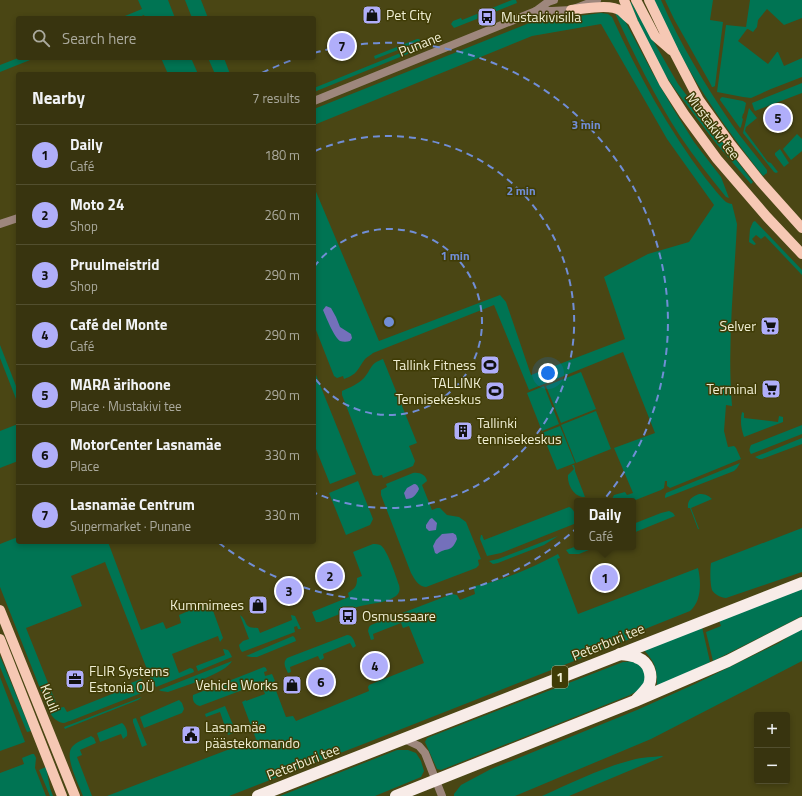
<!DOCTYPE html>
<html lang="en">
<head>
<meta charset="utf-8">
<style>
  body { margin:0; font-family:"Titillium Web",sans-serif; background:#433f1d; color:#f1f3f6 }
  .controls { position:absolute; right:12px; bottom:12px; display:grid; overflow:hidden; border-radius:4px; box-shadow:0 2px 6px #0003 }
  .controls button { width:36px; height:36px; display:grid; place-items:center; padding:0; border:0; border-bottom:1px solid #524f2f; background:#38340f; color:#f1f3f6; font:20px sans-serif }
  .you { position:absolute; left:548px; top:373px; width:14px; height:14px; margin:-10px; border:3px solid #fff; border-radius:50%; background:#1a73e8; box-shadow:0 0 0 6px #1a73e833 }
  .badge { display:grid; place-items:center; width:26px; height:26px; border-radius:50%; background:#b0aefa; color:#111; font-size:13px; font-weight:700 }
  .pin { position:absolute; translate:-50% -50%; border:2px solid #fff; box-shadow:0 1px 4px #0006 }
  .popup { position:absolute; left:574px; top:498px; width:62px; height:52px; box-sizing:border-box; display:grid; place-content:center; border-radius:4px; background:#38340f; filter:drop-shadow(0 1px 3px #0005); font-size:13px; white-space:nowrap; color:#abaa9e }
  .popup b { font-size:15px; color:#f1f3f6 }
  .popup::after { content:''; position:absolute; left:50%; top:100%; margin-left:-8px; border:8px solid transparent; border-top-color:#38340f }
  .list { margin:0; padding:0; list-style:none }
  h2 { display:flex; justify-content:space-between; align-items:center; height:52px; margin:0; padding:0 16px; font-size:17px }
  h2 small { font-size:13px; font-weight:400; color:#abaa9e }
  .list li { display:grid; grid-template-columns:26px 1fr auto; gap:12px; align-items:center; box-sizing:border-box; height:60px; padding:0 16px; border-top:1px solid #524f2f }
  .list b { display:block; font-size:15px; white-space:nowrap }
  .list p { margin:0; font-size:13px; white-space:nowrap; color:#abaa9e }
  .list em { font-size:13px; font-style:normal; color:#abaa9e }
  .icon { flex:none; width:22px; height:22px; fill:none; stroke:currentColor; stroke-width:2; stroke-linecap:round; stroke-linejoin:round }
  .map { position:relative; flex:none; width:802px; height:796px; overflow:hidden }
  .search { position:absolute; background:#38340f; box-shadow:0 2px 6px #0003; left:16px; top:16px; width:300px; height:44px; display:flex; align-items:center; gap:10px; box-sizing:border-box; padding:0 14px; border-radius:4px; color:#abaa9e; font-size:15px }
  .panel { position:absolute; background:#38340f; box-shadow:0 2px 6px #0003; left:16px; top:72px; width:300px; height:472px; border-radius:4px }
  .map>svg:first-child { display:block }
  .green { fill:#007453 }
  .water { fill:#7470bb }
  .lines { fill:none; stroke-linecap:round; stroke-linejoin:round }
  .minor { stroke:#9e877d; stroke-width:8 }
  .major { stroke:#f6c8b4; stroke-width:10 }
  .highway { stroke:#f8ece8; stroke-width:12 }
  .ring { fill:none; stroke:#718ed6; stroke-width:2; stroke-dasharray:7 5 }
  .labels { text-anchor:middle; stroke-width:3; stroke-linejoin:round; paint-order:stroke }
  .shield { fill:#403c06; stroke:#bab996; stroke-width:1 }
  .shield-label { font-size:13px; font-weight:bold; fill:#efeed3 }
  .poi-label { font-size:14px; fill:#efeed3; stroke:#403c06; text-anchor:start }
  .street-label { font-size:14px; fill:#efeed3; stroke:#403c06 }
  .centre { fill:#718ed6; stroke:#403c06; stroke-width:2 }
  .ring-label { font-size:12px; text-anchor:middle; font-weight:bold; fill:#718ed6; stroke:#403c06; stroke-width:3; stroke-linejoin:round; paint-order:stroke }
</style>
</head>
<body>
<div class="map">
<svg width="802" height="796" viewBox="0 0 802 796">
  <rect width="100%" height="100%" fill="#4a4614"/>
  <!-- green -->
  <g class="green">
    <path d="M138 0H168L175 18H145L144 15 137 18H120L142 9Z"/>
    <path d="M185 0H201L208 18H192Z"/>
    <path d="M512 0H516L517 3 454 28 451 24 453 21 461 18 462 20Z"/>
    <path d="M653 0H661C680 44 706 86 733 126 743 141 756 155 767 170V173L763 176C732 137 703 96 679 52 670 35 662 17 653 0Z"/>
    <path d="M665 0H713L710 20 723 22 715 86 713 87H712L710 83 674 19Z"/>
    <path d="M750 0H802V18L784 25 767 9 758 20 757 27 753 32 748 29H747L738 41 768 64 777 52H778L784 66 802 58V77L771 89 751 98 743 97 717 92 726 25 746 27Z"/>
    <path d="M630 2H631L678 84 753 182 751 184 715 142 677 92 663 72 647 42Z"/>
    <path d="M601 13 608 14 612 17C638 74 668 129 706 179 711 185 721 198 726 202 728 203 731 204 732 204L737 224C734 284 727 345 732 406L726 405 724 431 728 447 734 446 736 448 741 459 670 488 667 486V481H665L664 488 661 490 633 501H611L614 495 625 492 627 495 633 493 614 448 655 433 623 352 529 390 494 305 373 353C371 355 367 357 365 359 357 370 358 374 344 379L343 376 337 378 334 376 314 325V187L379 341 500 295 506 302 531 375 625 339 604 277 648 254 689 242 714 205 667 139 601 24 532 36 314 125V109L532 22Z"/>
    <path d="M615 13 619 15 625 21 652 72 674 110 694 142 721 177 729 198 726 197C710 177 694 157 680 136 655 97 634 55 615 13Z"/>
    <path d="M417 39H419L421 41 375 59 374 56Z"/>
    <path d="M420 45C419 50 415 51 410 53L314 92V88Z"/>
    <path d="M18 58H35L0 72V65Z"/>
    <path d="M161 58H191L198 74H168Z"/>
    <path d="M208 58H224L230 74H215Z"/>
    <path d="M802 83V93L755 111 754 109 752 103Z"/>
    <path d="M722 97 743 101 746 103 744 113 743 114 742 118 743 119 741 127 740 128 720 100V99Z"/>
    <path d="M749 108 757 118 746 127 745 131 768 162 771 163 778 172 776 173 774 172 743 133Z"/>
    <path d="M797 134 802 139V151L791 160 783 149Z"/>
    <path d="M780 149 789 163 784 167 775 155V153Z"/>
    <path d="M755 221 802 270V275L765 236 761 239 756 235 752 239 756 244 754 245 749 242 750 229 753 222Z"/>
    <path d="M0 345 18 391V404L0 358Z"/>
    <path d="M383 359 417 443 409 446 415 461 413 466 383 478 382 475 377 476 373 475 342 395V391C349 388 358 384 364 378 372 369 369 364 383 359Z"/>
    <path d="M314 370 356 474 330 484 314 444Z"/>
    <path d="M581 372 596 409 561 423 546 386Z"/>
    <path d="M544 386 559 424 542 431 527 393Z"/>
    <path d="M596 411 611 449 576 463 561 425Z"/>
    <path d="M742 412 744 413V418L778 422 779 416 783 417V422L744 437C741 428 740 421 742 412Z"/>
    <path d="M18 424V461L0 468V431Z"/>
    <path d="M802 425V434L751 454C749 451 749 449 751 445Z"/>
    <path d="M560 426 575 463 557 470 542 433Z"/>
    <path d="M802 438V444L762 459H759L755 457Z"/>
    <path d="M740 463 737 468 734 471 665 498V496L666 493Z"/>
    <path d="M572 465H574L575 469V471L585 497C575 498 567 485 568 475L574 469Z"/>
    <path d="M413 473C420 472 426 475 427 481L422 485 432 510 437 508H440L447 515 459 517 466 522 481 559 478 560 479 565 476 568 426 587C418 586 415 580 411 573L381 495V490L387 487 386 484Z"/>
    <path d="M358 481 373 519 370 525 346 535 329 493Z"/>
    <path d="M699 494C705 494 708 495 712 499L691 508 699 529H698L690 508H688C687 500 692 497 699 494Z"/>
    <path d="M569 507C575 509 578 519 574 524L501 553 487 556 480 539 481 535H482L484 540Z"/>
    <path d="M669 511 673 513 675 516 633 533V524L661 513Z"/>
    <path d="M802 528V572L726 598C721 598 714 594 712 590 710 584 710 569 711 563Z"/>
    <path d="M558 536 544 545 498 563 493 564 489 561 498 559Z"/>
    <path d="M18 537V542H108L141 630 163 622 166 629 181 623 179 615 205 604H208L212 608 223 638 220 642 218 636 172 654 179 673 190 668 193 669 194 672 156 687 154 683 152 682 105 562 71 576 82 606 26 628 58 708 64 707 67 712 132 686 131 683 141 679 144 685V692L70 721C68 721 66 723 63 723 57 722 52 717 49 711L0 587V544Z"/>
    <path d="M373 544C376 544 378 544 380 545 387 548 396 577 399 585 400 589 400 593 396 596 385 604 370 603 357 607 345 612 332 617 320 622H316L312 612 349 597 348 593C355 588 357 587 357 578L362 576 353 552Z"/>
    <path d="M577 546V547H596L579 554H569L566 550Z"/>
    <path d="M558 554 560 558 557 559 578 614 698 568C701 581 702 601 690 611L645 629 634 635 635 637 366 743 229 796H107L256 739 242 702 246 700V701L265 694 260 681 252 684 253 686 200 706C195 705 192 701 193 695L264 667 266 668 267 671 264 672 265 676 272 674 275 681 272 683 273 688H275L286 717 293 716 296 721 369 691 368 687 369 685 424 663 409 626 403 628 401 623 373 634 374 639 371 640 368 631 369 627 371 625 452 594 457 595 460 600 475 594 474 589 475 586C504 580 532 568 558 554Z"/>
    <path d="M802 587V616L713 661 706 632 721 626 719 620Z"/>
    <path d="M240 615C249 622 242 628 258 628L260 633 292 620 291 615 295 616 301 629H298L297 626 294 627 295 632 242 652 240 649 239 645 243 641 249 639Z"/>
    <path d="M702 627 710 662 657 687C657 668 656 664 644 650Z"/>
    <path d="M802 628V661L651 739 515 796H454V794L461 785 491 769 637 710 695 684 779 643 794 633Z"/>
    <path d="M347 635C353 635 354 641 356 646L353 648 350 643 323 654 324 658 321 660H320L318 656 290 667 291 672 288 673C286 668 282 663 287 658Z"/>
    <path d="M293 636 295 638 296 641 257 657H251L246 656Z"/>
    <path d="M223 649 228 650 230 653 232 657 198 671 196 666 225 655Z"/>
    <path d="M0 656 31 731 27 732 0 667Z"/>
    <path d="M232 661C226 673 182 687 168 692L161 691 159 690Z"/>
    <path d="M623 662C627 662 630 661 633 662 645 665 649 679 641 688 638 691 633 693 630 695L441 770 437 769 425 742 427 738Z"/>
    <path d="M0 677 25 742 0 751Z"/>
    <path d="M142 697 138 700 67 728 65 729 64 727Z"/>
    <path d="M179 700 182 703 184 709 182 713 144 728 140 717Z"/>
    <path d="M225 706 236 732 228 735 220 712 206 717 205 714Z"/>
    <path d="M136 718 147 745 142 747 133 722V719Z"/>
    <path d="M122 723C126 726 128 732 127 736L123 739 121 734 100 742 97 733Z"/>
    <path d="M91 736 94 738 96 743 80 750 82 755 77 757 92 796H83C79 785 64 757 72 747 76 742 85 739 91 736Z"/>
    <path d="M397 750H408L416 753 421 761 424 771 421 777 375 796H280Z"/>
    <path d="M32 754H34L36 758 35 768 46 796H0V773L24 764 22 758Z"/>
    <path d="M663 756 662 757 569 796H542C571 783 601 768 632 760 642 757 653 757 663 756Z"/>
    <path d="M46 767 50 788 53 796H50L39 770Z"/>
  </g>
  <!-- water -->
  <g class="water">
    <path d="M326 306 331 308 336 317 340 327 351 334 352 338 350 341C347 342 343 342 340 341 334 337 326 317 323 310Z"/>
    <path d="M414 484C417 484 418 486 419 489 416 495 413 499 406 499L404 493 407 488Z"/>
    <path d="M432 518 437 523 436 530 429 531 426 528V525L430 519Z"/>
    <path d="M453 533 456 535 457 539C451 554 447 546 437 554L435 553 433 546 436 540 442 534Z"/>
  </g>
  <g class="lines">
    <!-- minor -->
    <g class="minor">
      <path d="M536 11H552L571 10 597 0"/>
      <path d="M314 101 536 11 548 2 554 0"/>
      <path d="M0 224 18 218"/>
      <path d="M404 739 419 746 425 753 442 796"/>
    </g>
    <!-- major -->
    <g class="major">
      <path d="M624 0 633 22 664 83 684 114 717 159 767 217 802 254"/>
      <path d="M636 0 655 36 671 50"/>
      <path d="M649 0 674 52 699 100 729 142 760 181 802 228"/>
      <path d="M571 10C585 9 610 3 621 11 624 14 627 17 631 20"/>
      <path d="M0 610 75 796"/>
      <path d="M0 639 62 796"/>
    </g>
    <!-- highway -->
    <g class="highway">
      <path d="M620 654C626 655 633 655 638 658 648 662 653 674 649 685 646 690 641 695 637 699"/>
      <path d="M258 796 802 583"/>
      <path d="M396 796 635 701 728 661 802 623"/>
    </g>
  </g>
  <!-- distance rings -->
  <g class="ring">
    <path d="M314 267A93 93 0 1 1 314 377"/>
    <path d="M315 151A186 186 0 1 1 315 493"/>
    <path d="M262 73A279 279 0 0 1 298 58M314 53A279 279 0 1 1 219 543"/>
  </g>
  <!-- icons -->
  <defs>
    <g id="shop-square" transform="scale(1)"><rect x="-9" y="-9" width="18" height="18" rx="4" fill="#b0aefa" stroke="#403c06"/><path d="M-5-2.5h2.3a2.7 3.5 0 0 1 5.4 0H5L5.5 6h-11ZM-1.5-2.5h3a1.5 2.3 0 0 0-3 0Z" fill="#111"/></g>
    <g id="bus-square" transform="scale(1)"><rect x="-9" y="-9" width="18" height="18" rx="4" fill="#b0aefa" stroke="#403c06"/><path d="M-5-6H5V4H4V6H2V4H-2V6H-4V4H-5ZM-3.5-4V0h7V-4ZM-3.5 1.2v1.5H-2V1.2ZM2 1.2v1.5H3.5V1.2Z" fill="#111"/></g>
    <g id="supermarket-square" transform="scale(1)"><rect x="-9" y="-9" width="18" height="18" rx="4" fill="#b0aefa" stroke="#403c06"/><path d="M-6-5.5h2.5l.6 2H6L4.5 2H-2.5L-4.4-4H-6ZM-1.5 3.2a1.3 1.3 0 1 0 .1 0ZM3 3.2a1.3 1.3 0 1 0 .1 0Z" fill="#111"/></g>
    <g id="stadium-square" transform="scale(1)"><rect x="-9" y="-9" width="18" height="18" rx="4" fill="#b0aefa" stroke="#403c06"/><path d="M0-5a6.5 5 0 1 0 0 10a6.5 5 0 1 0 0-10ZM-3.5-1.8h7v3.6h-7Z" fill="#111"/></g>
    <g id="building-square" transform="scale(1)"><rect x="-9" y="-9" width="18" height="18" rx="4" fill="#b0aefa" stroke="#403c06"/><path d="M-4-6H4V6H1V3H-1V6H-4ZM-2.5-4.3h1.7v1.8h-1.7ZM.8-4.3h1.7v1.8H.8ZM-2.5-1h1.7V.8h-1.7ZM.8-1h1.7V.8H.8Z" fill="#111"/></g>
    <g id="office-square" transform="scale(1)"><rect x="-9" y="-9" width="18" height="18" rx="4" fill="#b0aefa" stroke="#403c06"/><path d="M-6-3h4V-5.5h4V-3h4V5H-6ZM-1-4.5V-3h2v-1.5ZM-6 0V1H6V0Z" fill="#111"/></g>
    <g id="civic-square" transform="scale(1)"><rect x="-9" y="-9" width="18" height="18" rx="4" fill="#b0aefa" stroke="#403c06"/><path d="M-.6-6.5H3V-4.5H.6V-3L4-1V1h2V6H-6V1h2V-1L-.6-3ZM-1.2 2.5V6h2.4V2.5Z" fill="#111"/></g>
  </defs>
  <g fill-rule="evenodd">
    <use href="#shop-square" x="372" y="15"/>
    <use href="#bus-square" x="487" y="17"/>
    <use href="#supermarket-square" x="770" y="326"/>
    <use href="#stadium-square" x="490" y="365"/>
    <use href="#supermarket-square" x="771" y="389"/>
    <use href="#stadium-square" x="495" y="391"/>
    <use href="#building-square" x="463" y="431"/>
    <use href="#shop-square" x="258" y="605"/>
    <use href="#bus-square" x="348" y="616"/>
    <use href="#office-square" x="75" y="679"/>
    <use href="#shop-square" x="292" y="685"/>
    <use href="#civic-square" x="191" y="735"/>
  </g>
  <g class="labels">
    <!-- shield labels -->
    <rect class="shield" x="552" y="666" width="16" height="22" rx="3"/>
    <g class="shield-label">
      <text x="560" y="682">1</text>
    </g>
    <!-- poi labels -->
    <g class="poi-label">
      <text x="386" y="20">Pet City</text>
      <text x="501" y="22">Mustakivisilla</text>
      <text x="756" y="331" text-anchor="end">Selver</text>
      <text x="476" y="370" text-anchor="end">Tallink Fitness</text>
      <text x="481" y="388" text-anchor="end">TALLINK<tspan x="481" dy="16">Tennisekeskus</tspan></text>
      <text x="757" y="394" text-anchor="end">Terminal</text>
      <text x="477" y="428">Tallinki<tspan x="477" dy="16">tennisekeskus</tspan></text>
      <text x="244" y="610" text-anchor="end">Kummimees</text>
      <text x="362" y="621">Osmussaare</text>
      <text x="89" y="676">FLIR Systems<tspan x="89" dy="16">Estonia OÜ</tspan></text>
      <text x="278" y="690" text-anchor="end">Vehicle Works</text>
      <text x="205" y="732">Lasnamäe<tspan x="205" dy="16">päästekomando</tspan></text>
    </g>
    <!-- street labels -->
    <g class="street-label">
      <text transform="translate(420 44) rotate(-22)" y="5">Punane</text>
      <text transform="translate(713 126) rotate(53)" y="5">Mustakivi tee</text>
      <text transform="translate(608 642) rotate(-22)" y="5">Peterburi tee</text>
      <text transform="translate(50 698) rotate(68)" y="5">Kuuli</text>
      <text transform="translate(303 762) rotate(-21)" y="5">Peterburi tee</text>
    </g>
  </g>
  <circle cx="389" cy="322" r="6" class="centre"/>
  <g class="ring-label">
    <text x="586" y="129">3 min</text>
    <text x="521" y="195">2 min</text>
    <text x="455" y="260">1 min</text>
  </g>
</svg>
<div class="controls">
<button>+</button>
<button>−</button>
</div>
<div class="you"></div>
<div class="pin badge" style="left:605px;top:578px">1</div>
<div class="popup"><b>Daily</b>Café</div>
<div class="pin badge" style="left:330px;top:576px">2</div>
<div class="pin badge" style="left:289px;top:591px">3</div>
<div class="pin badge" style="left:375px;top:666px">4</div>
<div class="pin badge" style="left:778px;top:118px">5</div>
<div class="pin badge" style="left:321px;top:682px">6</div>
<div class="pin badge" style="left:342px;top:46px">7</div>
<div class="search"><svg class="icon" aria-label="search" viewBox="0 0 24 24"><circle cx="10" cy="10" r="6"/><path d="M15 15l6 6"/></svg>Search here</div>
<section class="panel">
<h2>Nearby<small>7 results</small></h2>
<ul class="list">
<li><span class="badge">1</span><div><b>Daily</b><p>Café</p></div><em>180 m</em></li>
<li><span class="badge">2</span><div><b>Moto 24</b><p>Shop</p></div><em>260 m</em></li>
<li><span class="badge">3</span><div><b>Pruulmeistrid</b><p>Shop</p></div><em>290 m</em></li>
<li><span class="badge">4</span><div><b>Café del Monte</b><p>Café</p></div><em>290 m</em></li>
<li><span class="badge">5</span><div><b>MARA ärihoone</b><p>Place · Mustakivi tee</p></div><em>290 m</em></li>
<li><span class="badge">6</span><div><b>MotorCenter Lasnamäe</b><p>Place</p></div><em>330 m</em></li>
<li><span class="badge">7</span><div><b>Lasnamäe Centrum</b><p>Supermarket · Punane</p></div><em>330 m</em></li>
</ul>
</section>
</div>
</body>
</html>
